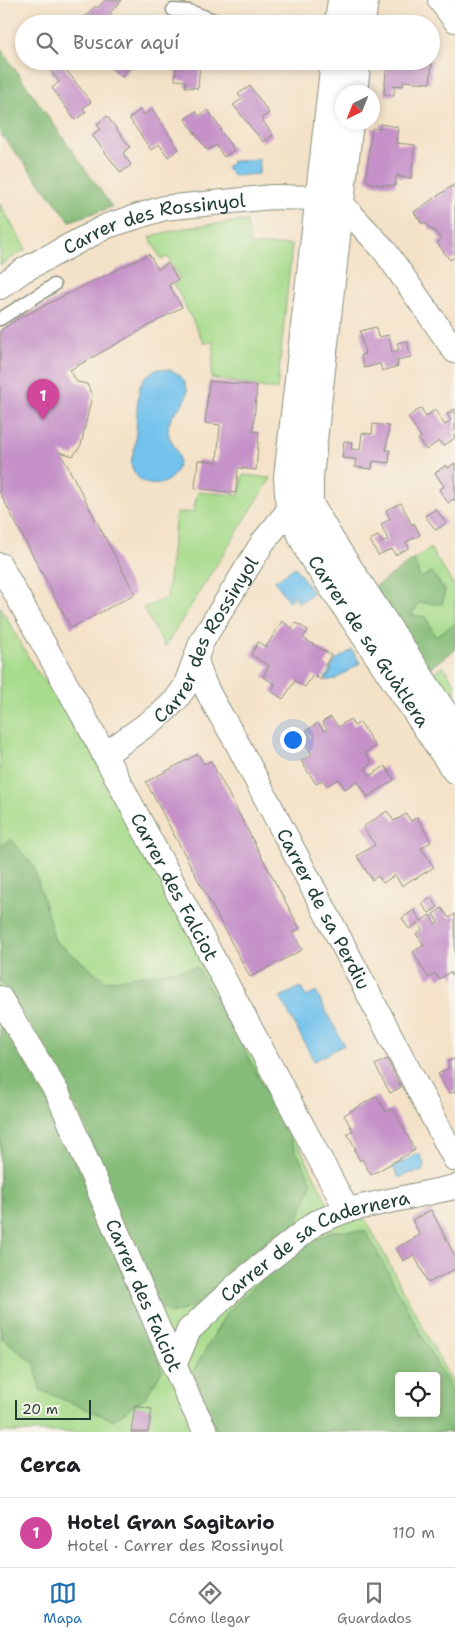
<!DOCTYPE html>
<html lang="es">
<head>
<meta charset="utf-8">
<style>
  body { margin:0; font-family:"Shantell Sans",sans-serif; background:#f2f2f2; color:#202124 }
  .controls { position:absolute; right:15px; bottom:15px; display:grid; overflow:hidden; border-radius:5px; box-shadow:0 2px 8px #0003 }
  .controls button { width:45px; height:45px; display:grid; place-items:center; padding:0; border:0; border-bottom:1px solid #e0e0e0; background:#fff; color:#202124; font:25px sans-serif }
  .compass { position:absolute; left:335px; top:85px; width:45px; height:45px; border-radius:50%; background:#fff; box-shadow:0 2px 8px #0003; rotate:223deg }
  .scale { position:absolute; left:15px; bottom:12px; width:76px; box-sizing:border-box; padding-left:5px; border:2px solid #1f3d34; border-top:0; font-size:14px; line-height:18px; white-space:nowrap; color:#1f3d34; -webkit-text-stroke:4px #f7f3e8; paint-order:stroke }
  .you { position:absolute; left:292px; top:739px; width:18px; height:18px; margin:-12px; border:4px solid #fff; border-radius:50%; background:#1a73e8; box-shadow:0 0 0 8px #1a73e833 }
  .badge { display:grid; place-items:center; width:32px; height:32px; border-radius:50%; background:#1f6fb2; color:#fff; font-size:16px; font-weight:700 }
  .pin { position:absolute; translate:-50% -41px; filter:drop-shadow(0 1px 2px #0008) }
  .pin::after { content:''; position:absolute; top:26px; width:18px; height:15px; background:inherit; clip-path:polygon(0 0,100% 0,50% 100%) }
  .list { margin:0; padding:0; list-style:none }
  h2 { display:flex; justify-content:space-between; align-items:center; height:65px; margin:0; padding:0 20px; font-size:21px }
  h2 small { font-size:16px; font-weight:400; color:#757577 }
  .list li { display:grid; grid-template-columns:32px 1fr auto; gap:15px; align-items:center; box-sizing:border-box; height:70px; padding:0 20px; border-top:1px solid #e0e0e0 }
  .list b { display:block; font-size:19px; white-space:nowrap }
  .list p { margin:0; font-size:16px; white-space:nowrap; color:#757577 }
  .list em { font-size:16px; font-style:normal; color:#757577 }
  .icon { flex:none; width:28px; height:28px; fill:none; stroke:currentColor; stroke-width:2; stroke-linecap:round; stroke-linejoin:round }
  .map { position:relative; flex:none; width:455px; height:1432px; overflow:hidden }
  .search { position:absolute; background:#fff; box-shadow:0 2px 8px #0003; left:15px; right:15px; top:15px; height:55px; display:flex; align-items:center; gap:12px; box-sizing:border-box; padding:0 18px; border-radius:28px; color:#757577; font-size:19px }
  .sheet { height:135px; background:#fff }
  nav { display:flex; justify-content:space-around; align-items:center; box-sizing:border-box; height:70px; border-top:1px solid #e0e0e0; background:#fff; font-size:14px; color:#757577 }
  nav a { display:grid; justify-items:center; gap:2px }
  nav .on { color:#1f6fb2 }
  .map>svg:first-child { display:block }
  .green { fill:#a7dc8c; stroke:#638c60; fill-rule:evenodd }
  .forest { fill:#85bc78; stroke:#527c56; fill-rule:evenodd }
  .water { fill:#72c2ed; stroke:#488090 }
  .building { fill:#c591c8 }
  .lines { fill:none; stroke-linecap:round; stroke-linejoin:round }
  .service-casing { stroke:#8a907e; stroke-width:15 }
  .minor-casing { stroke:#8a907e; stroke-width:26 }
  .tertiary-casing { stroke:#8a907e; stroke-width:30 }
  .service { stroke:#fff; stroke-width:12 }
  .minor { stroke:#fff; stroke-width:24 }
  .tertiary { stroke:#fff; stroke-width:28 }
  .labels { text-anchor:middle; stroke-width:4.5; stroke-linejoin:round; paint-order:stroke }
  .street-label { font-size:19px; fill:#1f3d34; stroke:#f7f3e8 }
</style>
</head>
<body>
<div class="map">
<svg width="455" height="1432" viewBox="0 0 455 1432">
  <rect width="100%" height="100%" fill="#f7f3e8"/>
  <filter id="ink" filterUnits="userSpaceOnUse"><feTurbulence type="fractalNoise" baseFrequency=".02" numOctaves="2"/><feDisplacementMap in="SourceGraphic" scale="10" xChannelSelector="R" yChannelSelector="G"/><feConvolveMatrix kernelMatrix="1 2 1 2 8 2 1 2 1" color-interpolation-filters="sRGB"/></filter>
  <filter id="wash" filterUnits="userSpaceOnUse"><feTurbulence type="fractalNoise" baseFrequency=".0096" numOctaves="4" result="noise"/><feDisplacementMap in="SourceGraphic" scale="20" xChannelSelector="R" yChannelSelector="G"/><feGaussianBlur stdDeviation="1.12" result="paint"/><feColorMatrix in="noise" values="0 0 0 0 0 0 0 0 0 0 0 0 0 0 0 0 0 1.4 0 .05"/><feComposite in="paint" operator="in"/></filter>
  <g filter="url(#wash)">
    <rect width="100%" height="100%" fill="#f4e2c8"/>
    <!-- green -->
    <g class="green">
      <path d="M0 204 26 249 0 265Z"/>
      <path d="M247 221 250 245H292L277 390 211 378 214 342 204 343 174 284 180 279 168 257 161 259 150 237C182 226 214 224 247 221Z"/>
      <path d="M243 475 271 478 165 647 143 608 167 598 176 513 193 512 198 492 239 495Z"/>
      <path d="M430 548 455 587V650L428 669 375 587Z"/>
      <path d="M0 606 35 669 70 709 269 1085 336 1220 361 1217 366 1220 455 1388V1432H0ZM399 1376H436V1413H399Z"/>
      <path d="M443 666 455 684V711L431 674Z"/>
    </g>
    <!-- forest -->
    <g class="forest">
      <path d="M0 48 112 207 70 221 0 133Z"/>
      <path d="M414 559 420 578 432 572 445 591 442 604 419 603 411 615 426 617 435 636 455 624V650L428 669 375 587Z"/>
      <path d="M11 839 34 867 55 941 106 981 197 967 236 1033 312 1182 297 1222 195 1306 171 1314 157 1305 128 1247 85 1122 27 1017 0 980V846Z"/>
      <path d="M0 1019 50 1107 119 1256 162 1371 146 1397 113 1420 40 1390 35 1364 0 1336Z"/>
      <path d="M332 1231H366L452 1392 455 1404V1432H218L202 1407 191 1375 227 1312 286 1257ZM399 1376H436V1413H399Z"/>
    </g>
    <!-- water -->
    <g class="water">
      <path d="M259 159V174L233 176 232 173 227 170V166L232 164V161Z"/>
      <path d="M158 369C166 369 176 370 182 378 199 401 170 408 168 428 167 441 179 448 179 460 178 478 160 490 144 482 138 479 134 473 132 467 130 461 134 451 135 445 137 428 136 397 141 384 144 376 151 372 158 369Z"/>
      <path d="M295 567 313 593 299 603 293 594 291 595 293 599 289 602 275 581Z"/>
      <path d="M352 650 360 663 334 680 333 679 327 681 325 677 329 674 328 672 336 660Z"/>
      <path d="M301 987 306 997 316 992 344 1045 314 1061 280 997Z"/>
      <path d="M419 1153 425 1166C423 1174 419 1172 411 1173 407 1173 403 1176 399 1178L393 1167Z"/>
    </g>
    <g id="blocks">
      <!-- building -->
      <g class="building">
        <path d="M105 0H122L110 13 117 19 112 24H79L95 6 97 8Z"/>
        <path d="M112 61H134L122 77 112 69 116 64Z"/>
        <path d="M177 61H200L198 88 185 87 186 81 175 80Z"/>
        <path d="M254 61H302L301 67 254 65Z"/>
        <path d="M387 61H432L430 83 404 81 403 86 394 85V96L386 95 384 93Z"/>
        <path d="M60 62 91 102 83 108 86 112 75 120 52 88 59 82 50 70Z"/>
        <path d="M250 86 269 113 261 118 273 135 263 142 233 105 242 99 238 94Z"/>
        <path d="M152 109 179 149 168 157 159 144 151 150 129 118 140 110 144 115Z"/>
        <path d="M208 110 221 129 220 130 234 150 224 157 216 145 207 150 185 119 196 111 199 116Z"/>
        <path d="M107 116 130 147 123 153 131 165 121 173 92 135 100 129 97 124Z"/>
        <path d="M380 124 398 127 396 143 415 145 411 178 399 177V175H397L395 186 374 184 369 182 366 178 372 128 380 129Z"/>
        <path d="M455 184V257L450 260 437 243 441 240 434 230 432 231 425 222 422 224 414 212Z"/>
        <path d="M149 254 158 269 168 263 178 280 169 285 182 307 70 370 77 382 87 384 92 395 81 445 73 456 60 452 135 594 71 628 0 493V331L17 319Z"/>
        <path d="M376 327 378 337 389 335 392 352 399 350 397 343 407 341 411 357 397 360 398 366 382 371 380 364 364 368 361 355 365 354 360 331Z"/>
        <path d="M209 381 257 386 253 431 259 432 256 470 238 468 236 493 195 488 198 460 217 462 220 425 205 423Z"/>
        <path d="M421 408 426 417 435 410 445 425 451 420 447 414 455 409V430L453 432 455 438 443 446 439 441 426 450 418 439 421 437 408 417Z"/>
        <path d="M373 424 389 426 386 450H390L389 463 373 461 372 469 355 467 356 459 342 458 344 441 352 442 351 449 360 450 362 433 372 434Z"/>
        <path d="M455 463V501L453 499 448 503 439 490 444 486 435 473 446 465 448 468Z"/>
        <path d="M401 503 412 525 414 523 420 535 406 542 409 548 395 555 392 549 378 555 370 540 378 536 382 543 388 540 381 524 390 519 386 510Z"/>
        <path d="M436 509 446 523 436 530 425 516Z"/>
        <path d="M282 621 292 628 296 623 308 630 303 638 331 655 325 665 329 667 321 680 313 675 305 687 295 681 283 699 271 691 275 684 263 677 269 666 251 655 258 642 266 647Z"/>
        <path d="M331 717 338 727 350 719 354 726 360 722 375 746 365 753 372 763 365 769 370 776 385 766 394 780 368 797 357 781 345 789 338 779 327 786 322 780 316 784 301 761 312 754 304 742 311 737 306 731 318 723 324 731 327 729 322 722Z"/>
        <path d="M198 754 204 764 211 761 300 929 293 932 302 950 250 977 146 782Z"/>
        <path d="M387 811 394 821 406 814 411 821 417 817 431 842 421 848 434 867 415 879 414 878 402 886 395 875 383 883 378 876 372 880 357 856 375 845 363 827Z"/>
        <path d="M431 898 438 907 429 913 422 904Z"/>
        <path d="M442 908 449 918 455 914V979L450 972 439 979 435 973 429 978 420 965H421L413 952 424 945 416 934 422 930 418 923 409 929 402 918 414 910 421 921 430 915 435 924 438 922 433 914Z"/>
        <path d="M387 1059 401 1087 390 1093 375 1065Z"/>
        <path d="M455 1059V1092L449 1093 438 1074 449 1068 448 1061Z"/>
        <path d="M377 1096 386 1112 393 1109 415 1150 371 1175 362 1159 360 1161 354 1149H356L347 1133 353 1131 344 1115Z"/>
        <path d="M431 1210 455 1256V1269L428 1283 414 1255 403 1261 396 1248 420 1235 412 1220Z"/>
        <path d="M135 1406 152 1409 148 1432H131Z"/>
      </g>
    </g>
  </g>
  <g filter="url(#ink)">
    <use href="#blocks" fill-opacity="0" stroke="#8a907e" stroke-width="1"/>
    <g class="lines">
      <!-- service casing -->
      <g class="service-casing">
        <g id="service">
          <path d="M173 10 189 11 225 24"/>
          <path d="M0 319 54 285"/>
        </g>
      </g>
      <!-- minor casing -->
      <g class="minor-casing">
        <g id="minor">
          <path d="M440 0 455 20"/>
          <path id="s1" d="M0 287 22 271 107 226 164 208 272 197 319 198 340 202 385 251 455 351"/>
          <path id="s2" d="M0 565 94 735 347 1210"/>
          <path id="s3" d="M196 658C202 688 220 713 235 739L455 1159"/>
          <path id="s4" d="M104 755 160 715 175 701 185 687 202 641 263 542 290 509 307 505"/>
          <path id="s5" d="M0 998 58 1094 158 1328 190 1401 206 1432"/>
          <path id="s6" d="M174 1366 189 1330 238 1284 315 1223 347 1210 455 1187"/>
        </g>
      </g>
      <!-- tertiary casing -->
      <g class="tertiary-casing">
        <g id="tertiary">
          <path d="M339 24 342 0"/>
          <path d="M361 24 364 0"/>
          <path id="s7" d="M335 61 288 477 290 509 311 554 455 769"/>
          <path d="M353 92 357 61"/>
          <path d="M349 122 309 476V504L331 542 455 731"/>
        </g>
      </g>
      <!-- service -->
      <use href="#service" class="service"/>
      <!-- minor -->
      <use href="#minor" class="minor"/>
      <!-- tertiary -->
      <use href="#tertiary" class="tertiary"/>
    </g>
  </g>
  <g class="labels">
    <!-- street labels -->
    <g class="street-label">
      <text dy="7" stroke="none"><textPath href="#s1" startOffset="170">Carrer des Rossinyol</textPath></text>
      <text dy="7" stroke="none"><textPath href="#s4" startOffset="158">Carrer des Rossinyol</textPath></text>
      <text dy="7" stroke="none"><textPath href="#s7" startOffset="605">Carrer de sa Guàtlera</textPath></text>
      <text dy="7" stroke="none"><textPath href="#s2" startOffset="366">Carrer des Falciot</textPath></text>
      <text dy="7" stroke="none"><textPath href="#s3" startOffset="282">Carrer de sa Perdiu</textPath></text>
      <text dy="7" stroke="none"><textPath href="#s6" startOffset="194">Carrer de sa Cadernera</textPath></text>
      <text dy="7" stroke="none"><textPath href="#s5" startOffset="331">Carrer des Falciot</textPath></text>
    </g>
  </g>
</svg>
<div class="controls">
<button><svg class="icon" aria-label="locate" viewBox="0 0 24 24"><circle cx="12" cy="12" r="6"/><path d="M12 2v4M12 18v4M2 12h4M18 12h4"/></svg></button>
</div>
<svg class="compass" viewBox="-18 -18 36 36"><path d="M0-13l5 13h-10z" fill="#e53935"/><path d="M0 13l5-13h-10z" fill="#757577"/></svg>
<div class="scale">20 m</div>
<div class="you"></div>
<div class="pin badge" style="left:43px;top:420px;background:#d1479c">1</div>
<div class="search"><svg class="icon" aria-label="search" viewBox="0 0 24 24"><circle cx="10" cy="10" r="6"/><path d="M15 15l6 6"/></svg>Buscar aquí</div>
</div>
<section class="sheet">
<h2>Cerca<small></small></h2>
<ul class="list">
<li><span class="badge" style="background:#d1479c">1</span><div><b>Hotel Gran Sagitario</b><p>Hotel · Carrer des Rossinyol</p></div><em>110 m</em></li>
</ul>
</section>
<nav>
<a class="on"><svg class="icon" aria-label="map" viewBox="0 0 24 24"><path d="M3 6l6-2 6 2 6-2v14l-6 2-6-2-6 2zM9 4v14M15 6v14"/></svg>Mapa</a>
<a><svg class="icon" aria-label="directions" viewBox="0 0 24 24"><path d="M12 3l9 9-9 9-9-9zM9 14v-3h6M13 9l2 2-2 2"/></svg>Cómo llegar</a>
<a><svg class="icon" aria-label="saved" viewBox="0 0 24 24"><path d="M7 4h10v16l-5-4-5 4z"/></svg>Guardados</a>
</nav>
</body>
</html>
